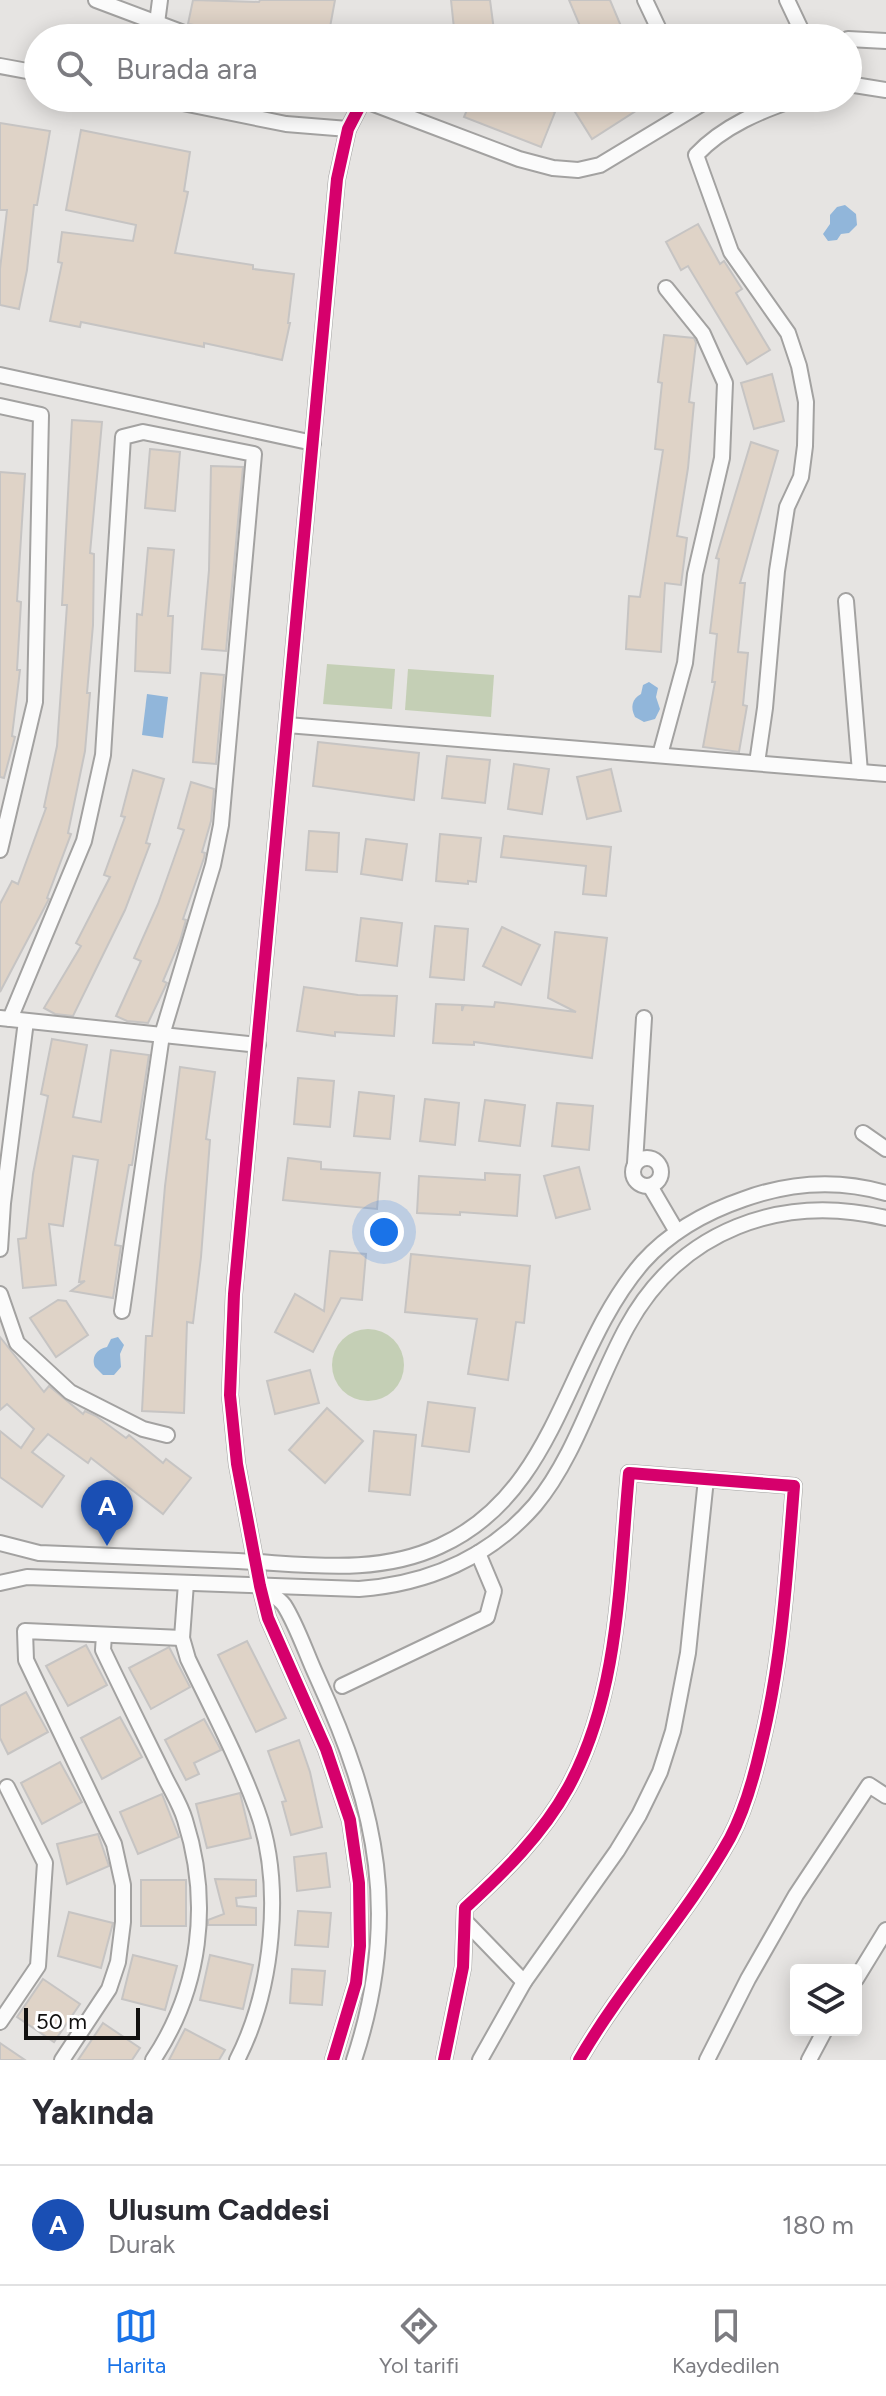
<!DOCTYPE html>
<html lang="tr">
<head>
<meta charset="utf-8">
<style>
  body { margin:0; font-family:Figtree,sans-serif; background:#f7f7f7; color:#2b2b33 }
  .controls { position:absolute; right:24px; bottom:24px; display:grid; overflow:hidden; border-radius:8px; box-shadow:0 4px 20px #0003 }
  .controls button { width:72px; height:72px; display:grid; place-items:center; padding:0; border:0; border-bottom:2px solid #e1e1e2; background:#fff; color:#2b2b33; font:40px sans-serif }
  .scale { position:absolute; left:24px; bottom:20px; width:116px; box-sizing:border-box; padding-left:8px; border:4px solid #121110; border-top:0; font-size:22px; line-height:28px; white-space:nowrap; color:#121110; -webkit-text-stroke:6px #fff; paint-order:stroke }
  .you { position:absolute; left:384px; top:1232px; width:28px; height:28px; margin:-20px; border:6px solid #fff; border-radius:50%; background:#1a73e8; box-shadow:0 0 0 12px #1a73e833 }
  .badge { display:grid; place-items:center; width:52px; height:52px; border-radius:50%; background:#1a73e8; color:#fff; font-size:26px; font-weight:700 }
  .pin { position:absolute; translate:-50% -66px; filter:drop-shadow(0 2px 4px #0008) }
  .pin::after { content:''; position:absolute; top:42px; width:28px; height:24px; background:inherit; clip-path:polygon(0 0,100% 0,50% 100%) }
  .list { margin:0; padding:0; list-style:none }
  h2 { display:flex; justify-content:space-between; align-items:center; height:104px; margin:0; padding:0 32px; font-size:34px }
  h2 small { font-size:26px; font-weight:400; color:#7c7c81 }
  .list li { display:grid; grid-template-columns:52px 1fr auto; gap:24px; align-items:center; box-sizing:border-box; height:120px; padding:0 32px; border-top:2px solid #e1e1e2 }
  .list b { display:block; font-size:30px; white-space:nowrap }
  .list p { margin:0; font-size:26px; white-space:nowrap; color:#7c7c81 }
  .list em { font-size:26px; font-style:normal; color:#7c7c81 }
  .icon { flex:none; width:44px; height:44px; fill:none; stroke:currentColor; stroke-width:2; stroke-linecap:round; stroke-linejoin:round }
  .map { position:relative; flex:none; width:886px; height:2060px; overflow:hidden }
  .search { position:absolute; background:#fff; box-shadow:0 4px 20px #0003; left:24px; right:24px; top:24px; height:88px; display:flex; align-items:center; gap:20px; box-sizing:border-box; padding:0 28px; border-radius:44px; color:#7c7c81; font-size:30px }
  .sheet { height:224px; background:#fff }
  nav { display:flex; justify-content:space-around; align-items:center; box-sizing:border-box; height:112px; border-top:2px solid #e1e1e2; background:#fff; font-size:22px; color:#7c7c81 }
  nav a { display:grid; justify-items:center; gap:4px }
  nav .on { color:#1a73e8 }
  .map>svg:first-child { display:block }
  .green { fill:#c4cfb5 }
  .water { fill:#91b6da }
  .building { fill:#dfd3c7; stroke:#c6c4c3; stroke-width:2 }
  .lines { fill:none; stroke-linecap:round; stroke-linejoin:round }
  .minor-casing { stroke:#a3a2a1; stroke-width:18 }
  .minor { stroke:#fbfbfb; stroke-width:14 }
  .cycleway-casing { stroke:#fff; stroke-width:17 }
  .cycleway { stroke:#d6006c; stroke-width:12 }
</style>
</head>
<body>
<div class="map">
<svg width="886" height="2060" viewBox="0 0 886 2060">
  <rect width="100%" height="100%" fill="#e6e4e2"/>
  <!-- green -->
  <g class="green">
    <path d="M327 664 395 669 392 709 323 704Z"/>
    <path d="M408 669 494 675 491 717 405 710Z"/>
    <circle cx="368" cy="1365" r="36"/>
  </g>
  <!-- water -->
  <g class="water">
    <path d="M845 205 856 214 857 225 849 233 841 234 837 240 828 241 823 234 830 224V215L837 207Z"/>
    <path d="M649 682 658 688 656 697 660 709 655 719 644 722 635 717C630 707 632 699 641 694L643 685Z"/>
    <path d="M147 694 168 697 163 738 142 735Z"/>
    <path d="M118 1337 124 1345 120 1354 121 1367 114 1375H103L95 1367C91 1357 97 1349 107 1347L111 1339Z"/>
  </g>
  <!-- building -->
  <g class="building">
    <path d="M193 0 259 2 260 0H335L328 38H244L245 34 188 24Z"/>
    <path d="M451 0H490L495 38H455Z"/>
    <path d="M569 0H610L626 38H585Z"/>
    <path d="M472 98H521L555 112 541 147 464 117Z"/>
    <path d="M586 98H656L592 139 572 107Z"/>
    <path d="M0 123 50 131 37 205H34L27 270 19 309 0 305V269L7 210H0Z"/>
    <path d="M81 130 190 152 184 191 188 192 175 253 253 265V269L294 274 288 323H290L282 360 204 343V347L81 322 80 327 50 321 62 263 58 262 62 232 133 241 136 225 66 210Z"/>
    <path d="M698 224 720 264 724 261 742 289 736 293 770 350 747 364 688 266 681 270 666 242Z"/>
    <path d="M664 335 694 338 696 343 689 402 694 403 688 468 677 536 687 538 681 585 665 583 661 652 626 649 629 596 640 597 663 450 655 449 662 383 658 382Z"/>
    <path d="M772 374 784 421 754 429 741 383Z"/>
    <path d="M72 420 102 422 90 553 94 554 93 625 87 693H90L85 751 68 833 71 834 47 898 49 899 0 992V904L12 881 18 884 46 808 44 807 57 746 67 605H62Z"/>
    <path d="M751 442 778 451 740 583H745L738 652 748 653 743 705 747 706 739 752 703 747 715 682H712L717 634 710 633 719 559 716 558Z"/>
    <path d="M150 449 180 452 175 511 145 508Z"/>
    <path d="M211 466 243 467 226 651 202 649 209 570Z"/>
    <path d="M0 472 25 474 17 601 21 602 17 670H20L12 736 15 737 4 778 0 777Z"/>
    <path d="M148 548 174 550 168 616H173L170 673 135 671 137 614 142 615Z"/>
    <path d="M201 673 224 675 216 764 193 762Z"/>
    <path d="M318 742 419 753 414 800 313 786Z"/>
    <path d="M447 756 490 760 485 803 442 798Z"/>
    <path d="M514 764 549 769 542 814 508 809Z"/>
    <path d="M611 769 621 811 587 819 577 777Z"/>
    <path d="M133 770 164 779 146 843 150 844 125 910 73 1016 55 1014 44 1008 81 946 76 943 110 877 104 875 125 817 121 816Z"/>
    <path d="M191 782 214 789 211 821 202 852 205 853 204 858 183 919 186 920 180 941 163 981 167 983 148 1023 127 1021 116 1016 141 961 134 958 158 904 184 830 178 828Z"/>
    <path d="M309 831 339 833 337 872 306 870Z"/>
    <path d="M440 834 481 838 476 882 468 881V884L436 881Z"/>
    <path d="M504 836 611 847 606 896 583 894 586 866 501 857Z"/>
    <path d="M366 839 407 844 402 880 361 874Z"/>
    <path d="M361 918 402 923 397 966 356 961Z"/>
    <path d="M435 926 468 929 464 980 430 977Z"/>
    <path d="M502 927 540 945 521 985 483 966Z"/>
    <path d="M555 932 607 938 592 1058 474 1042V1045L433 1043 436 1004 462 1005V1011L464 1005 494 1007 495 1002 576 1012 548 998Z"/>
    <path d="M304 987 358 995 397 996 394 1036 335 1032V1036L297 1031Z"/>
    <path d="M52 1039 87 1045 73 1117 101 1122 111 1050 149 1055 132 1165H129L115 1245 121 1246 113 1298 71 1291 85 1281 79 1282 98 1160 73 1156 63 1226 49 1224 56 1285 23 1288 18 1239 26 1238 33 1174 48 1096 41 1094Z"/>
    <path d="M180 1067 215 1072 206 1139 210 1140 201 1257 193 1323 187 1322 184 1413 142 1411 146 1336H152L165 1186Z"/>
    <path d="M298 1078 334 1081 330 1127 294 1124Z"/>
    <path d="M359 1092 394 1096 390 1139 354 1136Z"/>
    <path d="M425 1099 459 1103 455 1145 420 1141Z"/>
    <path d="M485 1100 525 1105 520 1146 479 1141Z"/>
    <path d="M557 1103 593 1106 589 1150 552 1146Z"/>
    <path d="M288 1158 321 1162V1169L380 1173 377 1209 283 1200Z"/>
    <path d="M579 1167 590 1209 556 1218 544 1176Z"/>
    <path d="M485 1173 520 1175 517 1216 460 1212V1215L417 1213 419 1176 485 1180Z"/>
    <path d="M330 1251 366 1254 362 1300 341 1298 313 1352 275 1332 295 1294 324 1311Z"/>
    <path d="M411 1254 530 1266 524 1323 516 1322 508 1380 468 1374 477 1319 405 1312Z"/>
    <path d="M58 1300 66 1301 88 1335 56 1357 30 1318Z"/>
    <path d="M0 1337 44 1392 49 1386 83 1414 85 1411 96 1416 126 1438 129 1435 163 1463 166 1459 191 1478 163 1514 91 1458 88 1463 48 1434 32 1452 64 1476 42 1507 0 1477V1431L21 1448 34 1429 7 1404 0 1410Z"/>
    <path d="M310 1370 319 1403 275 1414 267 1381Z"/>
    <path d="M428 1402 475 1408 469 1452 422 1446Z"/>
    <path d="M327 1408 363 1441 325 1483 289 1450Z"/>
    <path d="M374 1431 416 1435 410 1495 369 1491Z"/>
    <path d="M247 1641 286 1718 256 1732 218 1655Z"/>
    <path d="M86 1645 107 1685 68 1706 46 1666Z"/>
    <path d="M169 1647 190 1687 151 1709 129 1668Z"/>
    <path d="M26 1692 48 1732 8 1754 0 1738V1706Z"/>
    <path d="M120 1717 142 1757 102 1779 81 1738Z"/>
    <path d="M204 1719 221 1750 194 1763 199 1774 186 1780 165 1740Z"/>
    <path d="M299 1740 310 1772 322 1827 291 1835 282 1802 286 1801 268 1751Z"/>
    <path d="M60 1762 82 1802 42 1824 21 1783Z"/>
    <path d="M240 1793 251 1838 207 1848 196 1804Z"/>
    <path d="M162 1794 179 1837 138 1854 120 1812Z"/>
    <path d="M98 1834 109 1866 67 1884 57 1844Z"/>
    <path d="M326 1853 330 1887 297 1891 294 1857Z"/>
    <path d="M215 1879 256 1880V1896L236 1898 237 1906 256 1908V1925H208V1920L224 1914Z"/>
    <rect x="141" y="1880" width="45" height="46"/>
    <path d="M298 1911 331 1913 328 1947 295 1945Z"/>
    <path d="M69 1912 113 1923 101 1968 58 1956Z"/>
    <path d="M133 1955 177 1966 165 2010 122 1999Z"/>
    <path d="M210 1955 253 1965 243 2009 200 2000Z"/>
    <path d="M292 1969 325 1971 322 2005 290 2003Z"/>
    <path d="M43 1979 80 2004 54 2042 17 2017Z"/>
    <path d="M103 2023 140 2048 132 2060H78Z"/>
    <path d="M185 2029 225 2050 219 2060H169Z"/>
    <path d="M0 2043 25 2060H0Z"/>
  </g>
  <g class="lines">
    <!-- minor casing -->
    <g class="minor-casing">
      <g id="minor">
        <path d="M96 0 197 38"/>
        <path d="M645 0 663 38"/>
        <path d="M787 0 805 38"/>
        <path d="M157 23 160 0"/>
        <path d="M848 39 886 41"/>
        <path d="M0 66 38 73"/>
        <path d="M848 84 886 90"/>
        <path d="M158 98 286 124 348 129"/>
        <path d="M358 98 519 159 553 168 578 170 600 165 711 98"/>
        <path d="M0 375 313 443"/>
        <path d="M0 406 41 415 35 702 0 850"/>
        <path d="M846 601 860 772"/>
        <path d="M287 725 886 774"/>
        <path d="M660 755 685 663 695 574 722 458 725 383 703 334 666 288"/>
        <path d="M757 763 765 708 777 571 787 507 801 477 805 446 806 402 799 366 788 333 731 252 696 155C723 126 762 110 799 98"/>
        <path d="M0 1018 258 1045"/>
        <path d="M10 1019 84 841 103 755 123 437 143 432 254 454 221 825 213 865 162 1035 122 1311"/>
        <path d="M863 1133 886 1149"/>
        <circle cx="647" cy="1172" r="14"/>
        <path d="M635 1163 644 1018"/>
        <path d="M650 1186 677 1232"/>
        <path d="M0 1249 3 1203 26 1021"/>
        <path d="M0 1294 17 1343 70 1392 143 1429 167 1435"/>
        <path d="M0 1543 39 1553C105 1556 172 1558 238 1561 306 1564 376 1576 440 1546 559 1492 565 1352 643 1262 670 1232 706 1212 744 1199 791 1182 838 1179 886 1193"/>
        <path d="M0 1583 27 1577 359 1589C427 1584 489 1558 535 1505 576 1456 596 1383 627 1327 680 1230 781 1193 886 1218"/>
        <path d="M186 1583 182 1638 188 1659C212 1709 238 1758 257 1810 284 1884 273 1990 237 2060"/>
        <path d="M261 1586C268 1592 279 1598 284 1605 297 1625 307 1656 317 1677 378 1810 401 1918 354 2060"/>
        <path d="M104 1635 103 1650C122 1690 142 1730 162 1771 169 1787 180 1803 185 1820 211 1902 201 1988 153 2060"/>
        <path d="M342 1686 487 1617 494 1591 478 1553"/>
        <path d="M465 1921 524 1982"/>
        <path d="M856 1979 886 1930"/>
        <path d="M0 2022 38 1966 45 1863 7 1787"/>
        <path d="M62 2060 109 1989 118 1962 123 1922V1885L114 1844 26 1660 25 1631 182 1638"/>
        <path d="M333 2060 356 1983 360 1946 359 1883 350 1820 326 1749 268 1618 260 1586 237 1464 230 1395 234 1294 337 179 348 129 363 100"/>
        <path d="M444 2060 463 1967 465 1908C504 1872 542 1835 568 1788 620 1693 619 1579 629 1473L794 1486C787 1574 782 1661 761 1746 754 1777 745 1810 730 1838 686 1917 624 1982 579 2060"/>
        <path d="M480 2060 524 1982 617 1851 639 1815 660 1772 673 1731 688 1653 706 1479"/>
        <path d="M707 2060 748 1979 796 1895 869 1785 886 1796"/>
        <path d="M809 2060 825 2030"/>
      </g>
    </g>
    <!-- minor -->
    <use href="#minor" class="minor"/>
    <!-- cycleway casing -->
    <g class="cycleway-casing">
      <g id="cycleway">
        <path d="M333 2060 356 1983 360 1946 359 1883 350 1820 326 1749 268 1618 260 1586 237 1464 230 1395 234 1294 337 179 348 129 363 100 358 98"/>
        <path d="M444 2060 463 1967 465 1908C504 1872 542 1835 568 1788 620 1693 619 1579 629 1473L794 1486C787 1574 782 1661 761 1746 754 1777 745 1810 730 1838 686 1917 624 1982 579 2060"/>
      </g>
    </g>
    <!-- cycleway -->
    <use href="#cycleway" class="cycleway"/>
  </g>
</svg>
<div class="controls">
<button><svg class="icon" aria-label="layers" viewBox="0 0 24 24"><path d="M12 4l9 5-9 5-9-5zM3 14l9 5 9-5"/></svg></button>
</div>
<div class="scale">50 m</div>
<div class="you"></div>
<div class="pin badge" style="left:107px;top:1546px;background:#1a4fb4">A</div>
<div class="search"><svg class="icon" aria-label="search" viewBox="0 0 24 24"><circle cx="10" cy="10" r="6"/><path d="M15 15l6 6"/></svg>Burada ara</div>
</div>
<section class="sheet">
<h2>Yakında<small></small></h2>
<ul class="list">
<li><span class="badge" style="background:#1a4fb4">A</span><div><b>Ulusum Caddesi</b><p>Durak</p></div><em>180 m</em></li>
</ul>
</section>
<nav>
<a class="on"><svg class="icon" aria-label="map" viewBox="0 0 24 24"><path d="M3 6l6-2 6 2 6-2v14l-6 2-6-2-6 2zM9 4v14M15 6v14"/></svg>Harita</a>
<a><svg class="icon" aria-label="directions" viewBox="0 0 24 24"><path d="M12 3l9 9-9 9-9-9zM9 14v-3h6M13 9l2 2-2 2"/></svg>Yol tarifi</a>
<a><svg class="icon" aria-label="saved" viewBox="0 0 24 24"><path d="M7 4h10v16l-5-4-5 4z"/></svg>Kaydedilen</a>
</nav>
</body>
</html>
